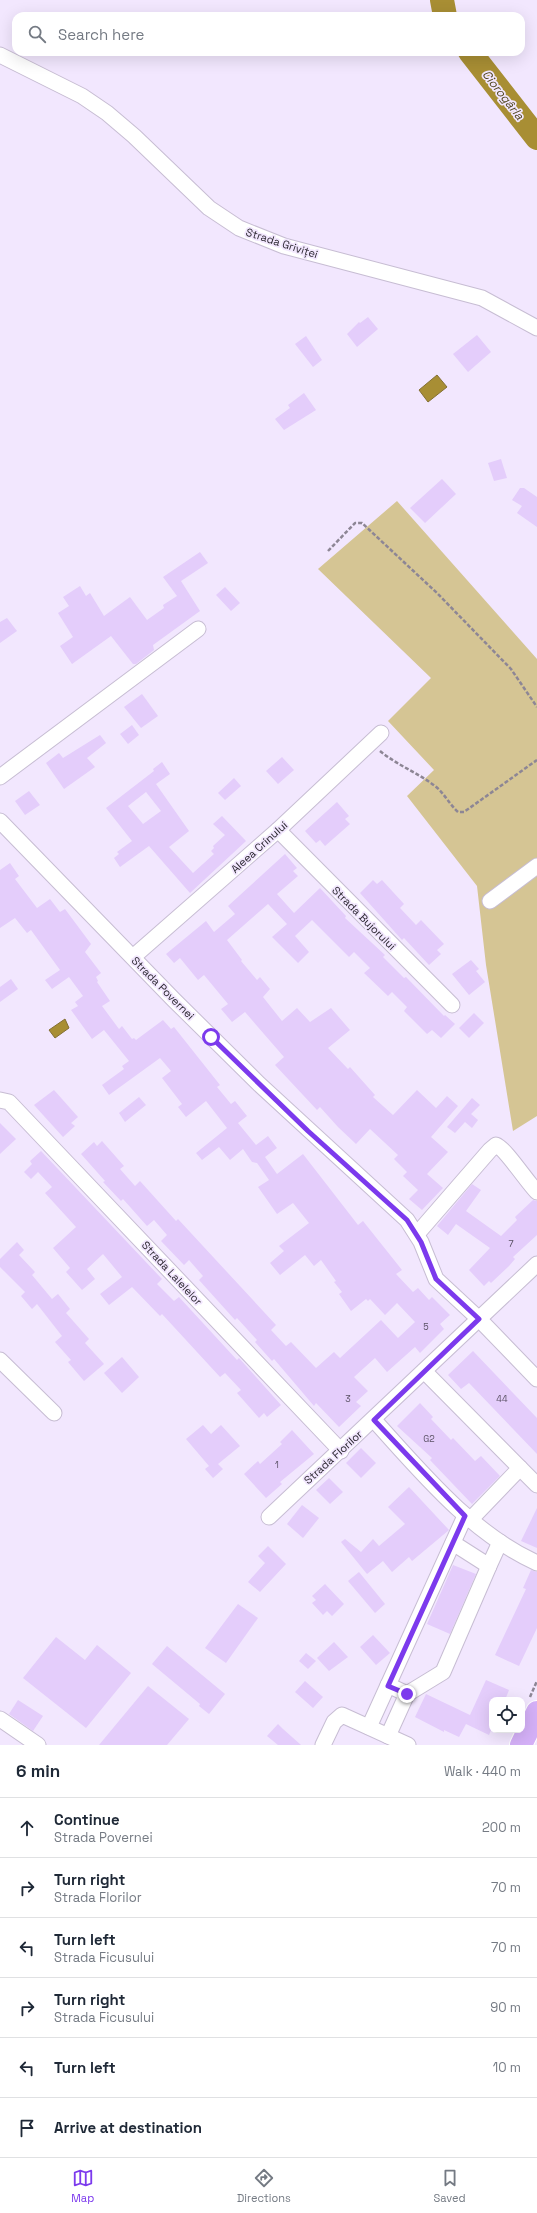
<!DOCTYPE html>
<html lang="en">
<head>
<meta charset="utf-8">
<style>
  body { margin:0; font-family:"Space Grotesk",sans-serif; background:#f6f6f7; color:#1f2937 }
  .controls { position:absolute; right:12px; bottom:12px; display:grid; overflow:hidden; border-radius:8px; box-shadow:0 4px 16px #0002 }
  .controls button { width:36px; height:36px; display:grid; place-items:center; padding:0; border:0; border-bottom:1px solid #e0e1e3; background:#fff; color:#1f2937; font:20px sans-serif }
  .stop { position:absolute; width:12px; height:12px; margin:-9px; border:3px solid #7c3aed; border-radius:50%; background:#fff }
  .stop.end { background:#7c3aed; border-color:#fff; box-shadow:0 1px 4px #0008 }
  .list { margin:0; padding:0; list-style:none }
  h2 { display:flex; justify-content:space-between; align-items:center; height:52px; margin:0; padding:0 16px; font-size:17px }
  h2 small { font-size:13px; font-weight:400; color:#747a83 }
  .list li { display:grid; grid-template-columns:26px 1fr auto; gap:12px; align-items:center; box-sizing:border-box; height:60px; padding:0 16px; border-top:1px solid #e0e1e3 }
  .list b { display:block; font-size:15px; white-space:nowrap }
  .list p { margin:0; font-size:13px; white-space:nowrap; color:#747a83 }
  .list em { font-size:13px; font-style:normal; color:#747a83 }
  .icon { flex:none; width:22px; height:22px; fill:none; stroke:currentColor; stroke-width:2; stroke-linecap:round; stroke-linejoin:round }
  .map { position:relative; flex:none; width:537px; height:1745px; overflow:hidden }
  .search { position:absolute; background:#fff; box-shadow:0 4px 16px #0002; left:12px; right:12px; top:12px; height:44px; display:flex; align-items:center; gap:10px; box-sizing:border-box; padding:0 14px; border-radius:12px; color:#747a83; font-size:15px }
  .sheet { height:412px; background:#fff }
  nav { display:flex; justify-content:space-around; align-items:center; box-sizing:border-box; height:56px; border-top:1px solid #e0e1e3; background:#fff; font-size:11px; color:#747a83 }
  nav a { display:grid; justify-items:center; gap:2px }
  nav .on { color:#7c3aed }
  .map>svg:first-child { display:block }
  .green { fill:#d5c594 }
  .water { fill:#a88e34; stroke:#836f33 }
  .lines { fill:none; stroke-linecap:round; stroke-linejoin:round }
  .river { stroke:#a88e34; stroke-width:24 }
  .building { fill:#e4cdfb; fill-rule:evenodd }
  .minor-casing { stroke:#c7bdd3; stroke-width:17 }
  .highway-casing { stroke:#fff; stroke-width:24 }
  .path { stroke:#8d8695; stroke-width:2.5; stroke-dasharray:4 2; stroke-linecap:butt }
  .minor { stroke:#fff; stroke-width:15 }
  .highway { stroke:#d4b0f7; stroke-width:22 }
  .route { stroke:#7c3aed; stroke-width:5 }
  .labels { text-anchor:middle; stroke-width:3.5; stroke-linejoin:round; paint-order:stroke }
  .number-label { font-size:9px; fill:#5a5164 }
  .street-label { font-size:11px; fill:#2c2831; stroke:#f2e7fe }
  .water-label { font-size:12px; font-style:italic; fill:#514620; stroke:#f2e7fe }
</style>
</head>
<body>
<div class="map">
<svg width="537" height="1745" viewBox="0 0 537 1745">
  <rect width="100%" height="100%" fill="#f2e7fe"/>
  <!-- green -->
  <path class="green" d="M397 501 537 659V1116L513 1131 486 965 477 886 407 796 434 770 388 721 431 678 318 569Z"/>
  <!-- water -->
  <g class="water">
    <path d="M437 375 447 387 428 402 419 390Z"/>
    <path d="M65 1019 69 1028 55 1038 49 1030Z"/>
  </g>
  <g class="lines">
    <!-- river -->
    <g class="river">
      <path d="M442 0 445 16"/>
      <path d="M470 52 537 138"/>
    </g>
  </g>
  <!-- building -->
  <g class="building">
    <path d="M368 317 378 329 357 347 347 334 359 322 360 323Z"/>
    <path d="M477 335 491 352 468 372 453 354Z"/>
    <path d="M306 336 322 360 313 367 295 344Z"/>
    <path d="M304 393 316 410 284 430 275 419 290 408 288 405Z"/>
    <path d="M501 459 507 478 494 481 488 463Z"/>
    <path d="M442 479 456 494 425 523 410 508Z"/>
    <path d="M520 488H524L537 497V527L517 513 522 506 512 500Z"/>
    <path d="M200 552 208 563 181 581 200 611 153 645 154 650 136 664H133L111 636 72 664 60 646 73 637 58 613 69 606 63 597 80 586 86 596 90 593 104 616 130 597 147 620 164 608 163 605 177 596 163 577Z"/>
    <path d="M225 587 240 603 231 611 216 595Z"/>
    <path d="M7 618 17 631 0 643V622Z"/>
    <path d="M142 694 158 716 141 728 124 707Z"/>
    <path d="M132 725 139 735 128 744 120 734Z"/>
    <path d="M100 735 106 743 87 758 95 767 64 789 46 763 59 753 63 758Z"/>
    <path d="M282 757 294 770 278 784 266 771Z"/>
    <path d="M162 762 170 774 156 784 189 831 169 847 193 873 214 854 211 851 214 848 213 846 225 835 213 824 222 816 246 841 190 893 149 846 120 867 114 858 119 854 117 852 132 841 106 808 154 771 153 769ZM146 792 161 811 143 824 128 806Z"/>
    <path d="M234 778 241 786 225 800 218 793Z"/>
    <path d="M29 791 40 805 25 815 15 801Z"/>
    <path d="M337 802 349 816 345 819 350 824 325 846 320 840 316 843 305 831Z"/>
    <path d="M285 854 297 868 293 871 298 876 277 894 294 913 320 888 346 916 345 918 385 955 383 957 404 978 406 977 444 1016 445 1015 455 1024 441 1038 432 1030 427 1034 404 1011 407 1007 392 992 388 996 364 973 370 968 354 952 349 957 312 920 295 936 309 952 298 963 272 937 287 924 268 904 227 940 242 960 241 961 257 980 260 977 270 989 263 997 282 1021 297 1008 310 1022 331 1008 350 1030 328 1048 348 1069 350 1067 375 1095 373 1097 393 1115 417 1090 436 1108 447 1096 458 1106 431 1137 448 1152 427 1174 443 1188 422 1210 409 1199 418 1190 403 1176 407 1172 394 1159 398 1155 370 1129 356 1144 338 1127 320 1107 317 1110 275 1065 284 1057 245 1012 232 1022 221 1009 228 1004 204 975 198 980 180 958 174 963 166 954 206 921 214 932 235 914 228 906Z"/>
    <path d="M10 863 19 876 15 879 37 908 50 899 60 912 65 909 91 944 85 952 101 973 96 977 98 981 97 982 110 1001 102 1006 119 1029 122 1026 132 1039 134 1038 136 1040 163 1020 171 1029 174 1027 220 1085 217 1087 231 1104 235 1101 247 1116 238 1123 256 1145 268 1136 277 1148 265 1157 277 1174 303 1154 358 1225 363 1221 402 1270 396 1274 413 1292 418 1288 429 1300 432 1297 450 1315 440 1324 444 1329 420 1353 415 1347 387 1372 375 1358 354 1377 368 1391 356 1402 361 1406 339 1427 316 1403 314 1406 274 1359 272 1361 255 1342 257 1340 237 1318 235 1320 199 1280 203 1276 189 1260 184 1265 161 1241 167 1235 154 1220 147 1226 123 1199 121 1201 103 1182 105 1181 81 1154 94 1142 97 1146 102 1141 124 1166 120 1169 135 1186 140 1181 176 1221 178 1219 276 1325 271 1330 286 1346 291 1342 316 1368 334 1352 340 1358 381 1320 398 1338 415 1322 397 1303 385 1315 370 1299 368 1301 366 1299 351 1311 339 1294 342 1292 334 1282 336 1281 321 1260 314 1266 305 1255 280 1275 270 1263 284 1251 279 1246 309 1223 293 1203 277 1214 258 1187 269 1180 257 1163 252 1162 243 1149 230 1160 219 1147 202 1160 196 1153 227 1128 206 1101 186 1117 178 1107 182 1104 162 1078 171 1071 160 1058 109 1095 102 1085 124 1069 122 1066 129 1061 104 1030 92 1039 71 1010 78 1006 75 1002 83 996 69 977 52 989 45 980 60 970 31 930 27 933 15 918 0 928V870Z"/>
    <path d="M373 880 377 884 382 880 404 904 400 908 416 925 421 920 444 944 437 950 441 954 429 965 404 938 402 940 360 893Z"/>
    <path d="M471 960 479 969 476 971 485 982 469 995 452 974Z"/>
    <path d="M11 979 18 989 0 1002V987Z"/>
    <path d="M474 1013 484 1023 469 1038 459 1028Z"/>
    <path d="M54 1090 78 1117 71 1123 75 1126 63 1137 34 1105Z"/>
    <path d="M139 1097 146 1105 125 1122 119 1113Z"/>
    <path d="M472 1098 480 1105 471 1114 478 1120 472 1128 465 1122 455 1133 447 1127Z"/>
    <path d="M0 1123 16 1139 0 1154Z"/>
    <path d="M41 1151 162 1279 157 1284 174 1301 179 1297 237 1360 239 1358 281 1405 267 1417 264 1413 259 1418 237 1393 241 1390 225 1373 220 1377 162 1314 160 1316 132 1287 109 1305 100 1294 122 1277 103 1254 87 1269 95 1279 82 1290 66 1272 70 1268 53 1248 76 1227 45 1193 52 1187 38 1172 31 1179 24 1172 32 1164 30 1161Z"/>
    <path d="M472 1184 481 1190 466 1211 501 1236 517 1220 515 1217 516 1216 533 1200 537 1201V1235L513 1257 515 1259 509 1266 491 1283 489 1281 484 1286 469 1270 490 1248 456 1224 448 1235 437 1226Z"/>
    <path d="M17 1242 24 1250 19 1255 35 1272 32 1275 52 1299 58 1294 70 1309 66 1313 89 1339 85 1343 104 1364 84 1381 68 1362 71 1360 55 1342 62 1336 37 1304 32 1309 21 1296 25 1292 0 1267V1259Z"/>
    <path d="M473 1351 537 1418V1454L469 1383 461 1389 448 1375Z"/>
    <path d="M122 1357 139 1377 122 1393 104 1373Z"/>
    <path d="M420 1403 433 1417 431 1419 451 1440 453 1438 475 1461 481 1456 500 1476 472 1504 430 1460 432 1458 397 1426Z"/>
    <path d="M203 1425 211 1434 221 1425 240 1446 218 1464 223 1469 213 1478 205 1469 209 1466 186 1439Z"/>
    <path d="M292 1430 314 1454 280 1482 282 1484 266 1498 244 1474 258 1461 260 1464 282 1444 280 1442Z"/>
    <path d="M361 1448 376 1463 361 1478 346 1463Z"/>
    <path d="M329 1478 343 1492 330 1504 316 1490Z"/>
    <path d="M409 1487 449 1530 412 1561 409 1557 392 1572 383 1561 367 1574 341 1542 345 1539 361 1552 373 1539 379 1546 405 1524 388 1507Z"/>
    <path d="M302 1505 319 1518 303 1538 287 1524Z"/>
    <path d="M537 1508V1548L521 1541Z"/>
    <path d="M268 1546 286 1564 260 1592 248 1582 265 1563 258 1556Z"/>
    <path d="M453 1565 476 1574 450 1634 427 1624Z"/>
    <path d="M531 1570 537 1572V1628L519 1666 495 1655 526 1589 523 1588Z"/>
    <path d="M359 1572 385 1604 375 1613 348 1581Z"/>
    <path d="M325 1584 344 1604 332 1616 327 1611 323 1615 312 1603 316 1600 312 1596Z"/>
    <path d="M238 1604 258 1618 226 1663 205 1648Z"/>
    <path d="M373 1635 390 1653 376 1665 360 1647Z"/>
    <path d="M56 1637 85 1660 97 1645 131 1673 86 1728 23 1678Z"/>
    <path d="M334 1642 348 1657 329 1671 317 1658Z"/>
    <path d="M167 1646 225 1694 209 1714 199 1706 200 1704 152 1664Z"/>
    <path d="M306 1653 316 1661 308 1669 299 1661Z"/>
    <path d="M486 1680 509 1690 505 1700H492V1728L489 1735 466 1724 459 1737 444 1730V1732L415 1717 426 1694 470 1715Z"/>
    <path d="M305 1681 323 1697 313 1708 295 1692Z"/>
    <path d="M148 1686 189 1719 167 1745H99Z"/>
    <path d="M18 1700 43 1716 33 1731 9 1714Z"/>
    <path d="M278 1724 283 1729 301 1745H278L267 1736Z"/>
  </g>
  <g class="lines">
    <!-- minor casing -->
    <g class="minor-casing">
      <g id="minor">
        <path d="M0 55 82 96 107 113 134 136 209 208 239 228 284 246 482 298 537 328"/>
        <path d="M0 777 198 629"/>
        <path d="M0 821 174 1000 259 1084 407 1220 421 1242 436 1279 479 1319 537 1379"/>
        <path d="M278 830 452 1005"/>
        <path d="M490 901 537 866"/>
        <path d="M133 957 278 830 381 733"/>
        <path d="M0 1100 9 1102 341 1451"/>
        <path d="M417 1234 490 1150 496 1145C505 1148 527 1182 537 1192"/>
        <path d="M0 1360 54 1413"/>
        <path d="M424 1371 520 1468"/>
        <path d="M374 1420C422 1473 471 1533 537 1563"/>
        <path d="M269 1517 537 1264"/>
        <path d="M470 1520 520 1468 537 1485"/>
        <path d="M453 1543 489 1566 500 1542"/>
        <path d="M388 1685 407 1694 443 1672 489 1566"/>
        <path d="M0 1719 38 1745"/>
        <path d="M369 1727 465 1516"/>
        <path d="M388 1736 407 1694"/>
        <path d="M323 1745 334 1722 342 1715 408 1745"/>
      </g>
    </g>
    <!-- highway casing -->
    <g class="highway-casing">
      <path id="highway" d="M521 1745 537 1712"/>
    </g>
    <!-- path -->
    <g class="path">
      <path d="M328 551 355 523H362L437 593 511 669 537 707"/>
      <path d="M380 751C397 765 418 773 435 786 445 794 449 804 458 812H464L537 760"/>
      <path d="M530 1697 537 1681"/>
    </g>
    <!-- minor -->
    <use href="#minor" class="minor"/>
    <!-- highway -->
    <use href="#highway" class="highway"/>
  </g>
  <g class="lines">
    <!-- route -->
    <path class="route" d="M211 1037 308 1131 407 1220 421 1242 436 1279 479 1319 374 1420 465 1516 388 1686 407 1694"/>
  </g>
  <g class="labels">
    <!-- number labels -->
    <g class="number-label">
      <text x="511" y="1247">7</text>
      <text x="426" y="1330">5</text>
      <text x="348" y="1402">3</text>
      <text x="502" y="1402">44</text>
      <text x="429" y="1442">G2</text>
      <text x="277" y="1468">1</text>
    </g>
    <!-- street labels -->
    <g class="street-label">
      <text transform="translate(282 243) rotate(18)" y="4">Strada Griviței</text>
      <text transform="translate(259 847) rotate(-42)" y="4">Aleea Crinului</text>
      <text transform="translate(364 918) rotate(45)" y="4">Strada Bujorului</text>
      <text transform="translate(163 988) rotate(45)" y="4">Strada Povernei</text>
      <text transform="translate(172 1273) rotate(47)" y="4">Strada Lalelelor</text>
      <text transform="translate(333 1457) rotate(-42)" y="4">Strada Florilor</text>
    </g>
    <!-- water labels -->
    <g class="water-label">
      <text transform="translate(503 95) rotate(52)" y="4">Ciorogârla</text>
    </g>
  </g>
</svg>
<div class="controls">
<button><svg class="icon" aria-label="locate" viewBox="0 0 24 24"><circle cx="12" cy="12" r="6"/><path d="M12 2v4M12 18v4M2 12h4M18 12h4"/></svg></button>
</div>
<div class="stop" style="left:211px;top:1037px"></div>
<div class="stop end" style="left:407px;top:1694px"></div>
<div class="search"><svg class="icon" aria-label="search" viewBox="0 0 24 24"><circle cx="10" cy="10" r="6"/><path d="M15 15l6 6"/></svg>Search here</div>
</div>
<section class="sheet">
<h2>6 min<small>Walk · 440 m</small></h2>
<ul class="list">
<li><svg class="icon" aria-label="ahead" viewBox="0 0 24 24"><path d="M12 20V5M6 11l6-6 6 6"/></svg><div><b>Continue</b><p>Strada Povernei</p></div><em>200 m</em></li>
<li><svg class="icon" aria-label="right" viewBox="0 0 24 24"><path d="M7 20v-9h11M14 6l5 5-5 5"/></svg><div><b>Turn right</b><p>Strada Florilor</p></div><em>70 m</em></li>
<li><svg class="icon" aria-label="left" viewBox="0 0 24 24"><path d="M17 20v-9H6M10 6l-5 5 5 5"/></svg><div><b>Turn left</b><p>Strada Ficusului</p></div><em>70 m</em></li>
<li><svg class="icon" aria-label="right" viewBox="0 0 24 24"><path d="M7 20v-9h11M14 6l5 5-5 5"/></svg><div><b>Turn right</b><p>Strada Ficusului</p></div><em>90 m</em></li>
<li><svg class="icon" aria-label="left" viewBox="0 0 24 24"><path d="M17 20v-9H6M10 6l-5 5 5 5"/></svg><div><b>Turn left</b></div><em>10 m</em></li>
<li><svg class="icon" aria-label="arrive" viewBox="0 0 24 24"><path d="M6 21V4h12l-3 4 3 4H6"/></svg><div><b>Arrive at destination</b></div></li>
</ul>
</section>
<nav>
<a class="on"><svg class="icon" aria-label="map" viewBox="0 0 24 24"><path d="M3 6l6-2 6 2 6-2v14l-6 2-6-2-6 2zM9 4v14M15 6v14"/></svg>Map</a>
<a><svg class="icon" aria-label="directions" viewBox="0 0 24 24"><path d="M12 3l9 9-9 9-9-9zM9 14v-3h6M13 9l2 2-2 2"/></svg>Directions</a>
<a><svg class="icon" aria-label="saved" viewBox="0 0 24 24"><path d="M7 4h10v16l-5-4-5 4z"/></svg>Saved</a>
</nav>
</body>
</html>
